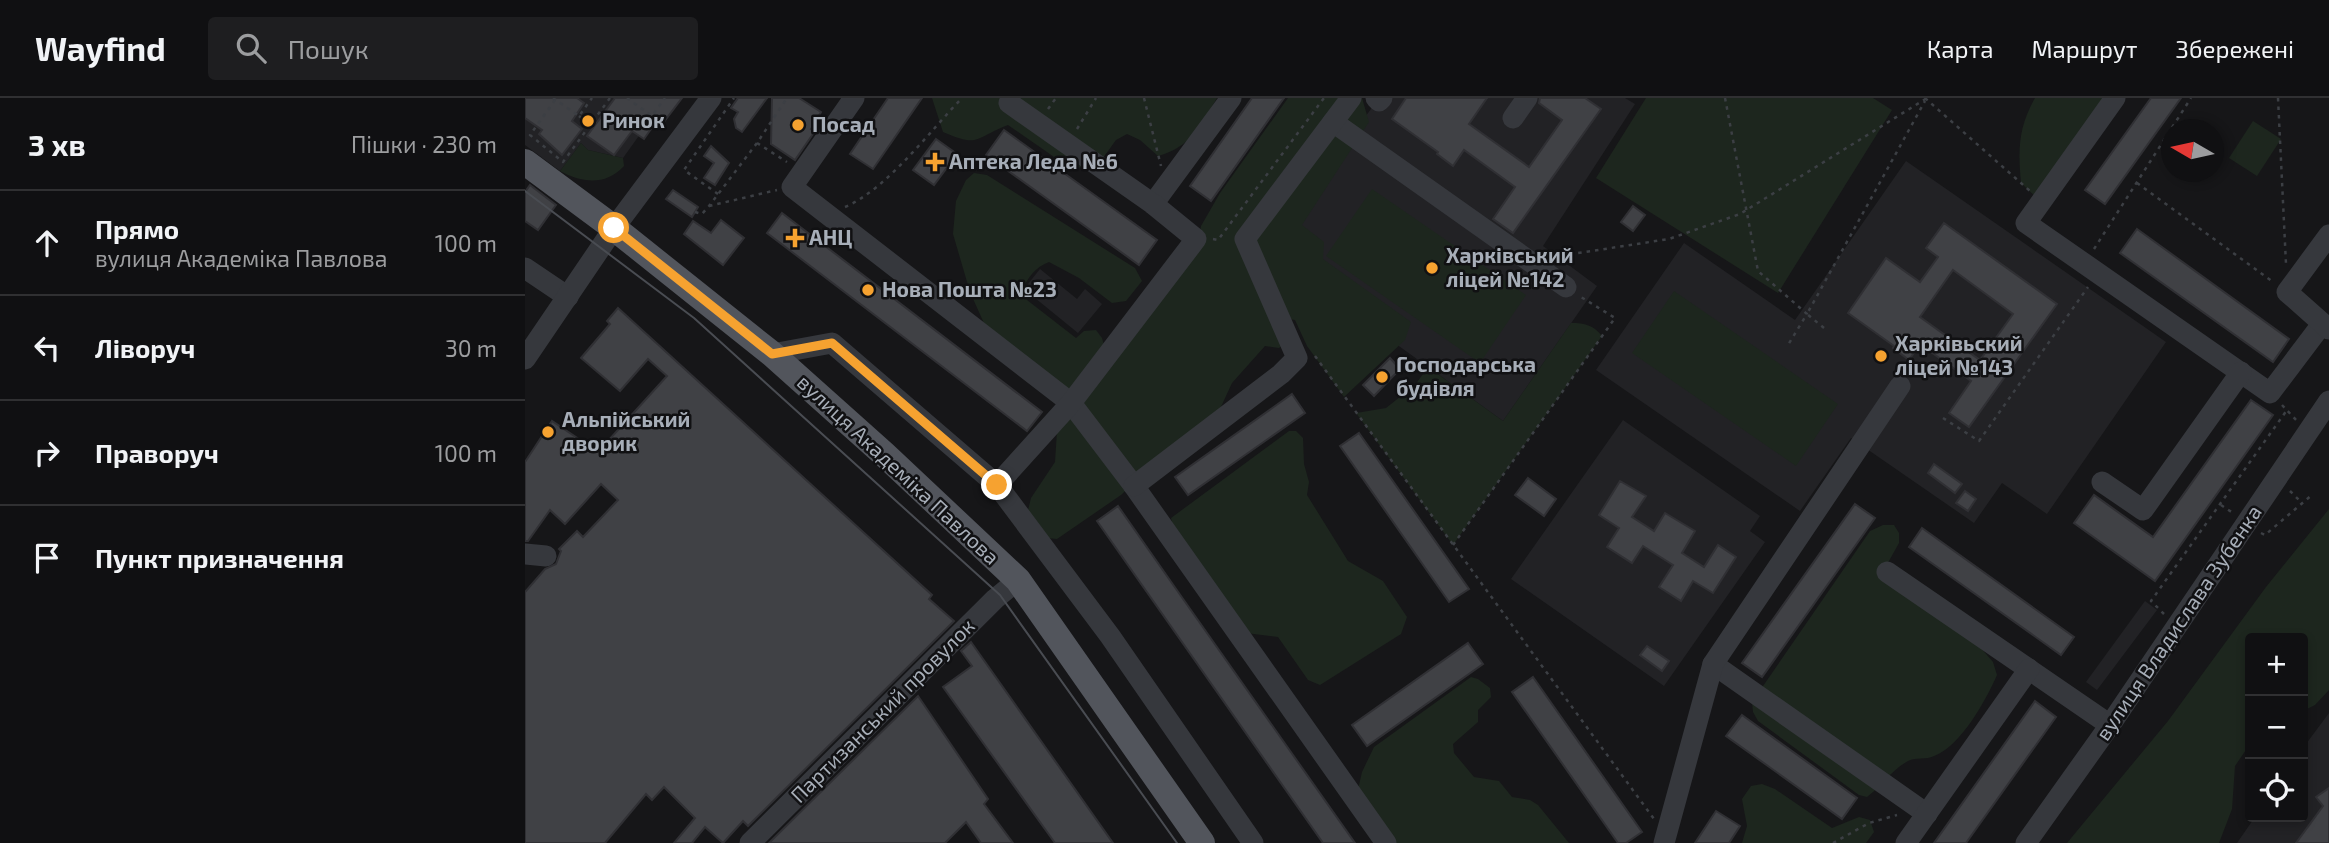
<!DOCTYPE html>
<html lang="uk">
<head>
<meta charset="utf-8">
<style>
  body { margin:0; font-family:"Exo 2",sans-serif; background:#1e1e20; color:#f1f3f6 }
  .controls { position:absolute; right:21px; bottom:21px; display:grid; overflow:hidden; border-radius:7px; box-shadow:0 4px 10px #0003 }
  .controls button { width:63px; height:63px; display:grid; place-items:center; padding:0; border:0; border-bottom:2px solid #303032; background:#101012; color:#f1f3f6; font:35px sans-serif }
  .compass { position:absolute; left:1636px; top:21px; width:63px; height:63px; border-radius:50%; background:#101012; box-shadow:0 4px 10px #0003; rotate:279deg }
  .stop { position:absolute; width:21px; height:21px; margin:-16px; border:5px solid #f6a230; border-radius:50%; background:#fff }
  .stop.end { background:#f6a230; border-color:#fff; box-shadow:0 2px 7px #0008 }
  .list { margin:0; padding:0; list-style:none }
  h2 { display:flex; justify-content:space-between; align-items:center; height:91px; margin:0; padding:0 28px; font-size:30px }
  h2 small { font-size:23px; font-weight:400; color:#9c9d9f }
  .list li { display:grid; grid-template-columns:46px 1fr auto; gap:21px; align-items:center; box-sizing:border-box; height:105px; padding:0 28px; border-top:2px solid #303032 }
  .list b { display:block; font-size:26px; white-space:nowrap }
  .list p { margin:0; font-size:23px; white-space:nowrap; color:#9c9d9f }
  .list em { font-size:23px; font-style:normal; color:#9c9d9f }
  .icon { flex:none; width:38px; height:38px; fill:none; stroke:currentColor; stroke-width:2; stroke-linecap:round; stroke-linejoin:round }
  .map { position:relative; flex:none; width:1804px; height:745px; overflow:hidden }
  header { display:flex; align-items:center; gap:42px; box-sizing:border-box; height:98px; padding:0 35px; background:#101012; border-bottom:2px solid #303032 }
  header strong { font-size:33px }
  nav { display:flex; gap:38px; margin-inline-start:auto; font-size:24px }
  .search { width:490px; height:63px; background:#1e1e20; display:flex; align-items:center; gap:18px; box-sizing:border-box; padding:0 24px; border-radius:7px; color:#9c9d9f; font-size:26px }
  main { display:flex }
  aside { flex:1; background:#101012 }
  .map>svg:first-child { display:block }
  .built { fill:#222225 }
  .green { fill:#1d261e }
  .building { fill:#404145; stroke:#303034; stroke-width:2; fill-rule:evenodd }
  .lines { fill:none; stroke-linecap:round; stroke-linejoin:round }
  .path { stroke:#3c3f44; stroke-width:2.5; stroke-dasharray:3.5 5; stroke-linecap:butt }
  .minor { stroke:#36383d; stroke-width:21 }
  .major { stroke:#52555c; stroke-width:26 }
  .tram { stroke:#494c52; stroke-width:2 }
  .route { stroke:#f6a230; stroke-width:9 }
  .poi-dot { fill:#f6a230; stroke:#111113; stroke-width:2.5 }
  .labels { text-anchor:middle; stroke-width:5; stroke-linejoin:round; paint-order:stroke }
  .poi-label { font-size:21px; font-weight:bold; fill:#a7aeb8; stroke:#111113; text-anchor:start }
  .street-label { font-size:21px; fill:#a7aeb8; stroke:#111113 }
</style>
</head>
<body>
<header>
<strong>Wayfind</strong>
<div class="search"><svg class="icon" aria-label="search" viewBox="0 0 24 24"><circle cx="10" cy="10" r="6"/><path d="M15 15l6 6"/></svg>Пошук</div>
<nav><a>Карта</a><a>Маршрут</a><a>Збережені</a></nav>
</header>
<main>
<aside>
<h2>3 хв<small>Пішки · 230 m</small></h2>
<ul class="list">
<li><svg class="icon" aria-label="ahead" viewBox="0 0 24 24"><path d="M12 20V5M6 11l6-6 6 6"/></svg><div><b>Прямо</b><p>вулиця Академіка Павлова</p></div><em>100 m</em></li>
<li><svg class="icon" aria-label="left" viewBox="0 0 24 24"><path d="M17 20v-9H6M10 6l-5 5 5 5"/></svg><div><b>Ліворуч</b></div><em>30 m</em></li>
<li><svg class="icon" aria-label="right" viewBox="0 0 24 24"><path d="M7 20v-9h11M14 6l5 5-5 5"/></svg><div><b>Праворуч</b></div><em>100 m</em></li>
<li><svg class="icon" aria-label="arrive" viewBox="0 0 24 24"><path d="M6 21V4h12l-3 4 3 4H6"/></svg><div><b>Пункт призначення</b></div></li>
</ul>
</aside>
<div class="map">
<svg width="1804" height="745" viewBox="0 0 1804 745">
  <rect width="100%" height="100%" fill="#161618"/>
  <!-- built -->
  <g class="built">
    <path d="M0 0H141L98 60 63 52 56 45 35 73 0 47Z"/>
    <path d="M854 0H1100L1110 6 1018 148 1072 188 978 323 742 153Z"/>
    <path d="M1381 63 1641 244 1522 416 1477 385 1449 425 1326 340 1275 413 1071 272 1159 145 1270 222Z"/>
    <path d="M515 171 552 201 560 191 577 206 553 235 499 191Z"/>
    <path d="M1098 322 1235 418 1225 433 1240 444 1139 588 986 481Z"/>
    <path d="M1620 503 1632 512 1572 592 1561 584Z"/>
    <path d="M1804 615V745H1712L1730 719H1778V650Z"/>
  </g>
  <!-- green -->
  <g class="green">
    <path d="M407 0H692C675 28 666 49 633 58L615 42 602 36 591 42 578 60 561 69 545 70 483 27C449 40 455 50 418 34Z"/>
    <path d="M763 0H837L844 24 777 127 799 144 798 161 886 224 880 242 819 299 782 248 770 222 749 218 759 246 754 250 740 248 707 285 695 311 638 357 596 397 532 441 522 440 502 416 506 400 530 364 532 333 672 149 676 128 695 95Z"/>
    <path d="M1121 0H1348L1367 12 1253 195 1071 80Z"/>
    <path d="M1510 0H1580L1511 99 1496 85C1493 52 1493 30 1510 0Z"/>
    <path d="M1728 23 1756 41 1732 78 1704 60Z"/>
    <path d="M56 45 63 52 98 60 99 68C81 88 57 85 35 73Z"/>
    <path d="M449 75 462 77 610 170 617 183 601 203 587 205 554 180 524 164C510 169 503 180 496 193L502 202 551 240 559 233 571 232 577 240 579 247 549 295 462 232 445 194 428 136 431 103 441 82Z"/>
    <path d="M847 91 1001 197 955 265 801 158Z"/>
    <path d="M1149 193 1313 306 1271 368 1107 255Z"/>
    <path d="M1046 225C1060 225 1068 227 1077 238L928 447 831 315 861 310 890 287 903 269 978 323Z"/>
    <path d="M764 333H771L778 340 779 366 784 384 782 397 823 463 858 483 882 519 876 536 795 587 783 582 753 539 721 535 650 437 646 420Z"/>
    <path d="M1804 411V592L1790 607 1778 613V540H1725V646L1710 668 1707 711 1694 745H1542L1643 623 1741 489Z"/>
    <path d="M1358 427H1369L1374 435V445L1355 479 1455 549 1468 564 1472 577C1461 602 1436 648 1409 658 1401 662 1391 659 1383 663 1364 674 1358 687 1342 699L1334 697 1233 623 1228 614 1227 604 1345 433Z"/>
    <path d="M946 579 953 581 965 590 966 599 953 612V624L928 646 929 655 949 679 974 683 987 699 1005 702 1013 707 1044 745H867L832 696 837 674 849 649Z"/>
    <path d="M1237 686 1250 691 1307 730 1334 719 1345 722 1349 734 1341 745H1217L1222 728 1217 701 1226 688Z"/>
  </g>
  <!-- building -->
  <g class="building">
    <path d="M0 0H52L59 5 47 23 57 31 37 57 14 36 17 32 0 20Z"/>
    <path d="M90 0H157L138 25 133 21 119 41 107 33 89 57 62 38Z"/>
    <path d="M213 0H242L217 34 211 30 209 21 213 14 206 10Z"/>
    <path d="M247 0H274L296 14 286 31 290 33 270 62 246 46Z"/>
    <path d="M363 0H397L348 71 325 56Z"/>
    <path d="M727 0H759L686 103 665 88Z"/>
    <path d="M881 0H962L944 26 1004 69 1037 22 1014 5 1015 0H1060L1076 11 988 135 968 121 990 89 939 52 928 68 912 56 913 54 867 21Z"/>
    <path d="M1626 0H1656L1580 106 1560 92Z"/>
    <path d="M479 32 632 142 614 167 461 57Z"/>
    <path d="M411 41 432 56 409 87 388 72Z"/>
    <path d="M186 48 204 65 190 87 179 80 189 65 179 58Z"/>
    <path d="M5 87 31 107 13 132 0 123V94Z"/>
    <path d="M148 92 173 109 167 119 141 101Z"/>
    <path d="M1108 108 1120 117 1108 133 1096 124Z"/>
    <path d="M257 115 517 314 502 333 242 135Z"/>
    <path d="M196 122 219 140 198 167 159 136 168 123 186 135Z"/>
    <path d="M1419 125 1532 206 1444 329 1424 315 1446 283 1395 246 1384 262 1368 250 1369 248 1323 215 1361 160 1395 184 1413 159 1401 150ZM1428 172 1488 216 1455 262 1395 219Z"/>
    <path d="M1612 131 1764 241 1748 264 1595 155Z"/>
    <path d="M93 210 407 497 404 501 429 523 223 728 218 723 198 745 180 729 167 745H149L170 720 139 689 127 702 121 696 80 745H0V494L20 471 31 466 36 453 34 451 52 433 58 439 93 402 76 386 40 426 25 412 3 443H0V364L27 323 73 354 142 278 123 261 95 293 56 260 85 226 82 223Z"/>
    <path d="M865 260 875 271 849 298 838 287Z"/>
    <path d="M767 296 780 315 663 397 650 379Z"/>
    <path d="M1726 302 1748 317 1630 483 1549 425 1569 397 1628 439Z"/>
    <path d="M834 335 944 491 924 504 815 348Z"/>
    <path d="M1409 366 1437 386 1430 395 1403 375Z"/>
    <path d="M1003 380 1031 401 1019 418 990 397Z"/>
    <path d="M1095 383 1121 398 1107 419 1129 433 1140 415 1170 433 1157 455 1179 469 1193 447 1211 459 1188 495 1168 483 1156 503 1134 489 1148 467 1118 448 1107 465 1082 449 1094 430 1074 417Z"/>
    <path d="M1440 393 1451 401 1443 413 1431 405Z"/>
    <path d="M1330 406 1350 420 1237 579 1217 565Z"/>
    <path d="M593 408 663 508 830 745H798L572 423Z"/>
    <path d="M1397 430 1549 539 1536 557 1384 449Z"/>
    <path d="M446 544 588 745H530L418 589 447 568 436 553Z"/>
    <path d="M943 545 958 566 842 648 827 627Z"/>
    <path d="M1122 548 1144 563 1137 573 1115 557Z"/>
    <path d="M1008 579 1117 734 1101 745H1093L987 594Z"/>
    <path d="M393 598 463 701 459 706 488 745H456L441 724 420 745H244Z"/>
    <path d="M1510 603 1531 619 1441 745H1409Z"/>
    <path d="M1217 617 1332 700 1317 721 1201 638Z"/>
    <path d="M1804 690V745H1771L1798 708 1791 699Z"/>
    <path d="M1191 713 1215 728 1204 745H1170Z"/>
  </g>
  <g class="lines">
    <!-- path -->
    <g class="path">
      <path d="M28 0 54 18 67 0"/>
      <path d="M102 0 127 18 140 0"/>
      <path d="M619 0 636 68"/>
      <path d="M1200 0 1233 173 1282 216 1263 247"/>
      <path d="M1400 0 1505 93"/>
      <path d="M1753 0 1761 166"/>
      <path d="M30 2 5 37 38 64 85 0"/>
      <path d="M523 11 531 0"/>
      <path d="M54 18 65 27"/>
      <path d="M552 31 571 0"/>
      <path d="M232 45 262 64"/>
      <path d="M1612 85 1748 184"/>
      <path d="M193 96 159 72 209 0"/>
      <path d="M184 108 252 92"/>
      <path d="M320 109C362 91 405 33 437 0"/>
      <path d="M170 114 177 116 184 108 232 45 262 0"/>
      <path d="M688 141 693 142 799 0"/>
      <path d="M1569 151 1666 0"/>
      <path d="M1028 159 1144 141 1215 116 1402 0"/>
      <path d="M1299 230 1282 216 1400 3"/>
      <path d="M790 258 1129 721"/>
      <path d="M1757 307 1772 323"/>
      <path d="M1418 320 1454 343 1563 189"/>
      <path d="M1765 393 1777 405"/>
      <path d="M1696 407 1708 415"/>
      <path d="M1736 435 1740 437 1788 396"/>
      <path d="M928 447 1090 220 1056 199"/>
      <path d="M1639 516 1626 503 1762 312"/>
      <path d="M1308 745 1344 725 1372 717"/>
    </g>
    <!-- minor -->
    <g class="minor">
      <path d="M329 0 267 89 546 305 609 388 861 745"/>
      <path d="M851 0 854 3 857 0"/>
      <path d="M1590 0 1501 125 1745 295 1797 226"/>
      <path d="M988 20 1002 0"/>
      <path d="M808 24 1041 189"/>
      <path d="M628 106 706 0"/>
      <path d="M1804 137 1762 194 1804 231"/>
      <path d="M0 170 43 199"/>
      <path d="M247 256 307 245 472 387 585 538 728 745"/>
      <path d="M0 261 89 130 186 0"/>
      <path d="M1577 384 1618 412 1716 274"/>
      <path d="M472 387 546 305 671 141 628 106 484 5"/>
      <path d="M609 388 756 276 772 260 720 141 826 0"/>
      <path d="M0 456 21 458"/>
      <path d="M1362 474 1585 627"/>
      <path d="M1188 566 1402 716"/>
      <path d="M225 745 470 501 493 482"/>
      <path d="M1139 745 1188 566 1375 288"/>
      <path d="M1381 745 1504 571"/>
      <path d="M1501 745 1585 627 1804 303"/>
    </g>
    <!-- major -->
    <path class="major" d="M0 64 89 130 247 256 360 357 493 482 677 745"/>
    <!-- tram -->
    <path class="tram" d="M0 93 169 220 475 497 652 745"/>
  </g>
  <g class="lines">
    <!-- route -->
    <path class="route" d="M89 130 247 256 307 245 472 387"/>
  </g>
  <!-- markers -->
  <g class="poi-dot">
    <circle cx="63" cy="23" r="7"/>
    <circle cx="273" cy="27" r="7"/>
    <path d="M406.5 53.5h7v7h7v7h-7v7h-7v-7h-7v-7h7z"/>
    <path d="M266.5 129.5h7v7h7v7h-7v7h-7v-7h-7v-7h7z"/>
    <circle cx="907" cy="170" r="7"/>
    <circle cx="343" cy="192" r="7"/>
    <circle cx="1356" cy="258" r="7"/>
    <circle cx="857" cy="279" r="7"/>
    <circle cx="23" cy="334" r="7"/>
  </g>
  <g class="labels">
    <!-- poi labels -->
    <g class="poi-label">
      <text x="77" y="30">Ринок</text>
      <text x="287" y="34">Посад</text>
      <text x="424" y="71">Аптека Леда №6</text>
      <text x="284" y="147">АНЦ</text>
      <text x="921" y="165">Харківський<tspan x="921" dy="24">ліцей №142</tspan></text>
      <text x="357" y="199">Нова Пошта №23</text>
      <text x="1370" y="253">Харківьский<tspan x="1370" dy="24">ліцей №143</tspan></text>
      <text x="871" y="274">Господарська<tspan x="871" dy="24">будівля</tspan></text>
      <text x="37" y="329">Альпійський<tspan x="37" dy="24">дворик</tspan></text>
    </g>
    <!-- street labels -->
    <g class="street-label">
      <text transform="translate(373 372) rotate(43)" y="7">вулиця Академіка Павлова</text>
      <text transform="translate(1654 525) rotate(-56)" y="7">вулиця Владислава Зубенка</text>
      <text transform="translate(358 613) rotate(-45)" y="7">Партизанський провулок</text>
    </g>
  </g>
</svg>
<div class="controls">
<button>+</button>
<button>−</button>
<button><svg class="icon" aria-label="locate" viewBox="0 0 24 24"><circle cx="12" cy="12" r="6"/><path d="M12 2v4M12 18v4M2 12h4M18 12h4"/></svg></button>
</div>
<svg class="compass" viewBox="-18 -18 36 36"><path d="M0-13l5 13h-10z" fill="#e53935"/><path d="M0 13l5-13h-10z" fill="#9c9d9f"/></svg>
<div class="stop" style="left:89px;top:130px"></div>
<div class="stop end" style="left:472px;top:387px"></div>
</div>
</main>
</body>
</html>
